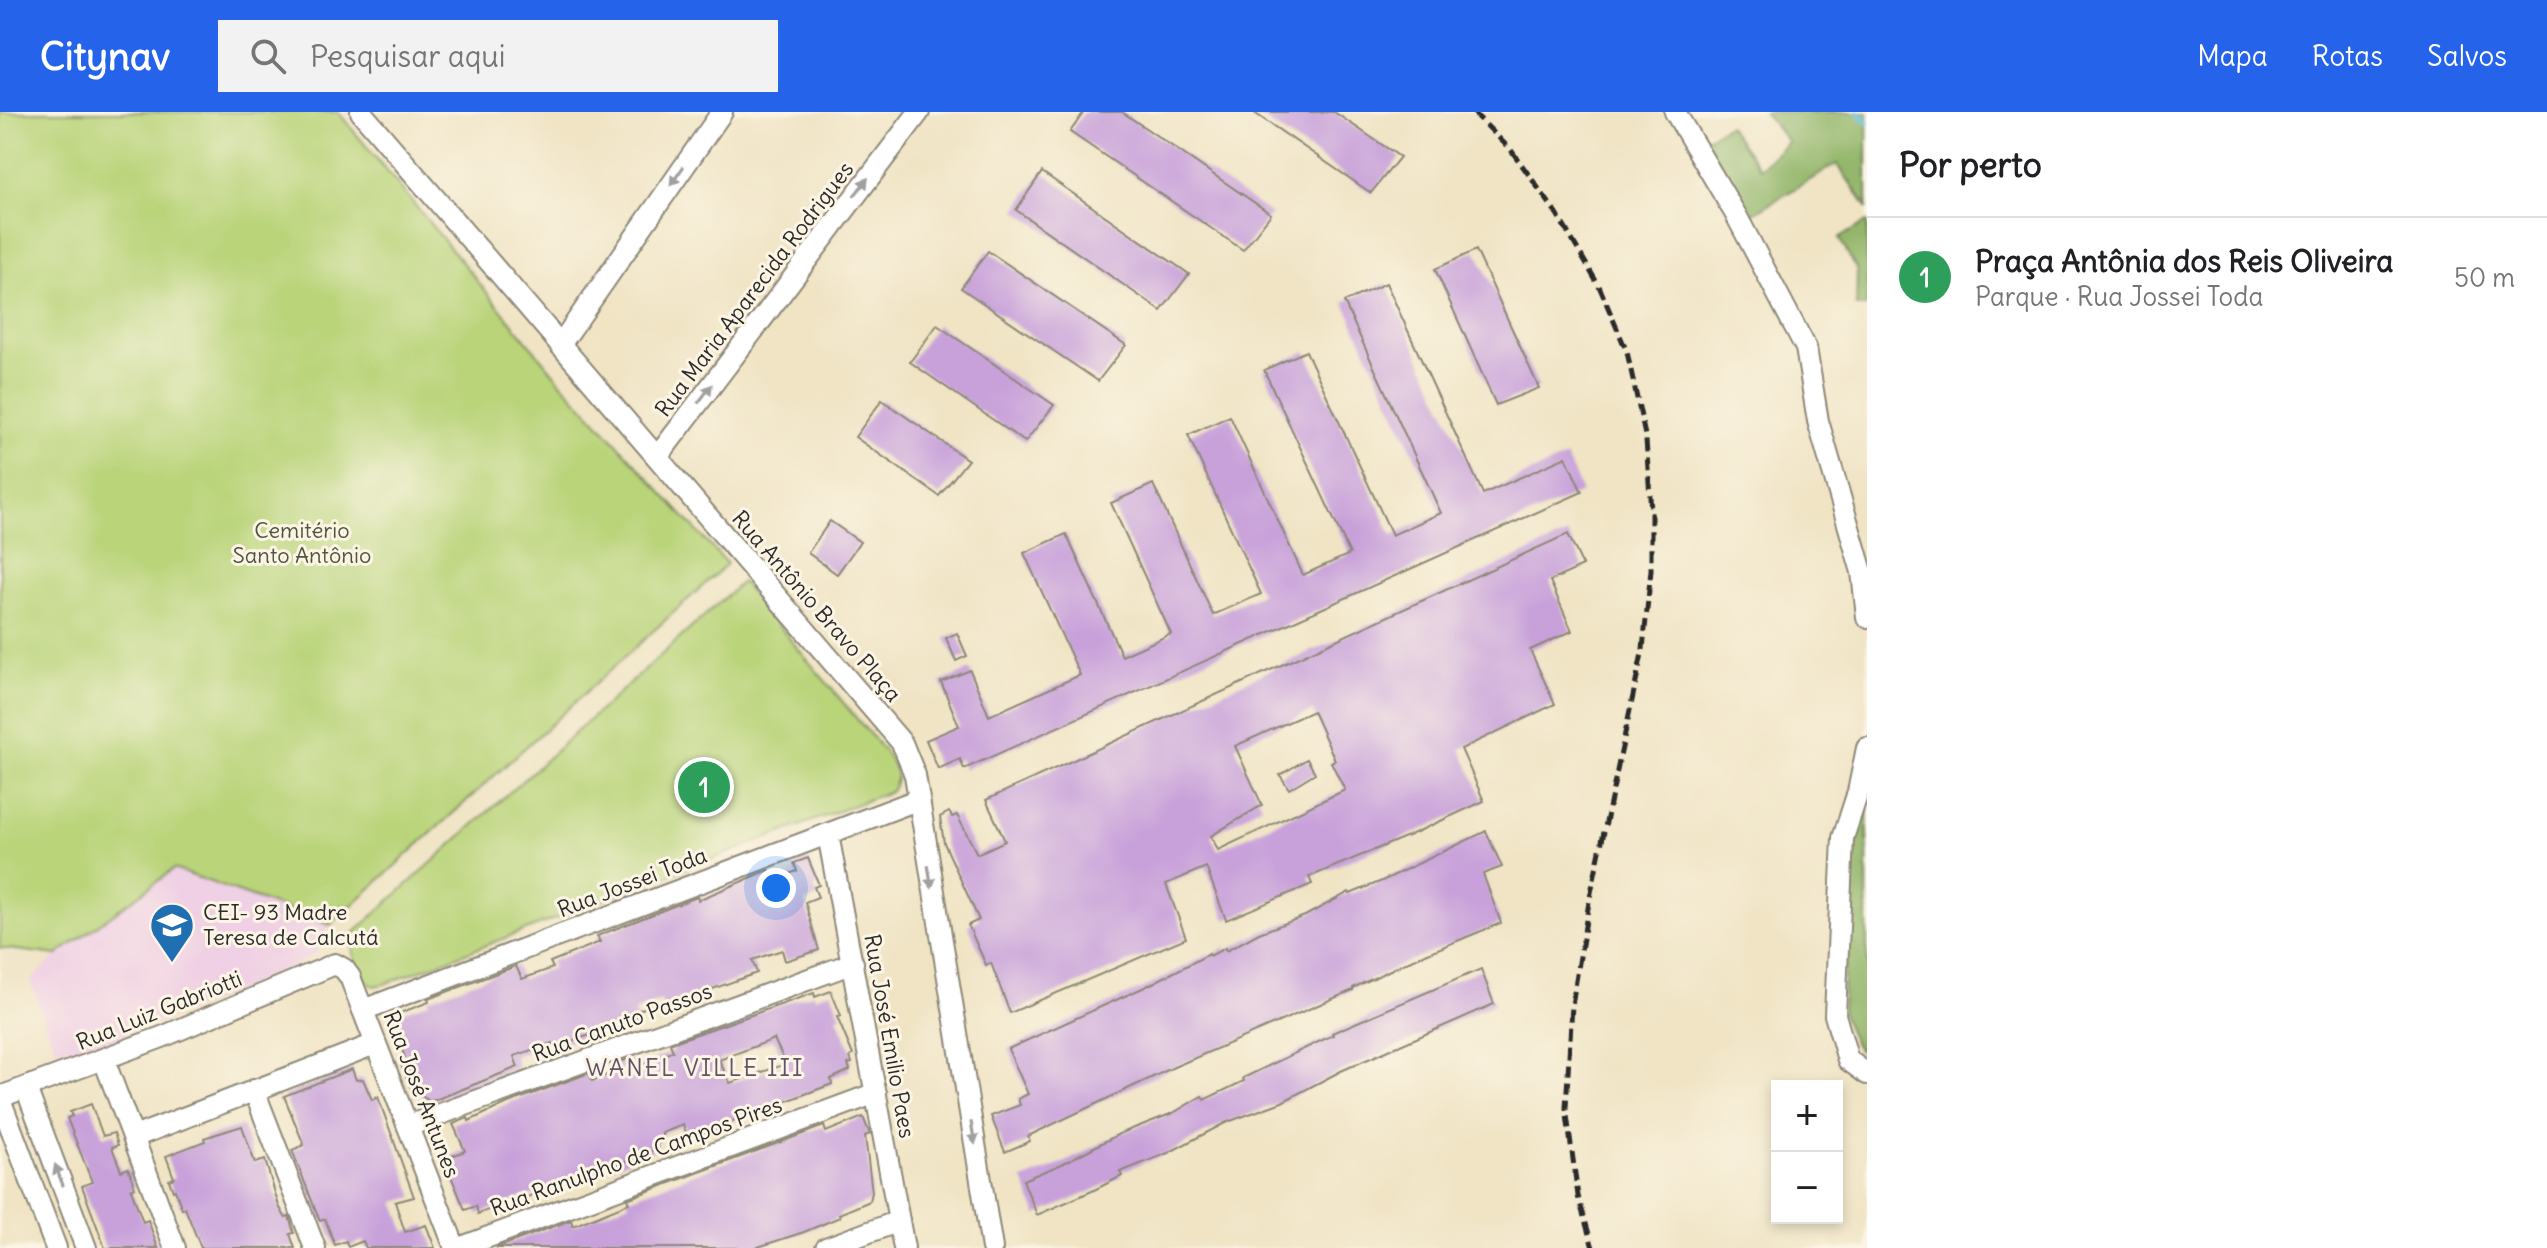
<!DOCTYPE html>
<html lang="pt">
<head>
<meta charset="utf-8">
<style>
  body { margin:0; font-family:Delius,sans-serif; background:#f2f2f2; color:#202124 }
  .controls { position:absolute; right:24px; bottom:24px; display:grid; overflow:hidden; border-radius:0px; box-shadow:0 4px 12px #0003 }
  .controls button { width:72px; height:72px; display:grid; place-items:center; padding:0; border:0; border-bottom:2px solid #e0e0e0; background:#fff; color:#202124; font:40px sans-serif }
  .you { position:absolute; left:776px; top:776px; width:28px; height:28px; margin:-20px; border:6px solid #fff; border-radius:50%; background:#1a73e8; box-shadow:0 0 0 12px #1a73e833 }
  .badge { display:grid; place-items:center; width:52px; height:52px; border-radius:50%; background:#2563eb; color:#fff; font-size:26px; font-weight:700 }
  .pin { position:absolute; translate:-50% -50%; border:4px solid #fff; box-shadow:0 2px 8px #0006 }
  .list { margin:0; padding:0; list-style:none }
  h2 { display:flex; justify-content:space-between; align-items:center; height:104px; margin:0; padding:0 32px; font-size:34px }
  h2 small { font-size:26px; font-weight:400; color:#757577 }
  .list li { display:grid; grid-template-columns:52px 1fr auto; gap:24px; align-items:center; box-sizing:border-box; height:120px; padding:0 32px; border-top:2px solid #e0e0e0 }
  .list b { display:block; font-size:30px; white-space:nowrap }
  .list p { margin:0; font-size:26px; white-space:nowrap; color:#757577 }
  .list em { font-size:26px; font-style:normal; color:#757577 }
  .icon { flex:none; width:44px; height:44px; fill:none; stroke:currentColor; stroke-width:2; stroke-linecap:round; stroke-linejoin:round }
  .map { position:relative; flex:none; width:1867px; height:1136px; overflow:hidden }
  header { display:flex; align-items:center; gap:48px; box-sizing:border-box; height:112px; padding:0 40px; background:#2563eb; color:#fff }
  header strong { font-size:38px }
  nav { display:flex; gap:44px; margin-inline-start:auto; font-size:28px }
  .search { width:560px; height:72px; background:#f2f2f2; display:flex; align-items:center; gap:20px; box-sizing:border-box; padding:0 28px; border-radius:0px; color:#757577; font-size:30px }
  main { display:flex }
  aside { flex:1; background:#fff }
  .map>svg:first-child { display:block }
  .built { fill:#f0d0e4 }
  .green { fill:#bad47a; stroke:#728052; stroke-width:2 }
  .forest { fill:#93b66a; stroke:#5f704a; stroke-width:2 }
  .lines { fill:none; stroke-linecap:round; stroke-linejoin:round }
  .stream { stroke:#59bcd7; stroke-width:5 }
  .building { fill:#c8a1da; fill-rule:evenodd }
  .minor-casing { stroke:#8e8878; stroke-width:24 }
  .minor { stroke:#fff; stroke-width:20 }
  .rail { stroke:#2b2b2b; stroke-width:5; stroke-dasharray:12 6; stroke-linecap:butt }
  .oneway { fill:#a0a0a0 }
  .labels { text-anchor:middle; stroke-width:6; stroke-linejoin:round; paint-order:stroke }
  .street-label { font-size:22px; fill:#2b2b2b; stroke:#fcf5e5 }
  .park-label { font-size:22px; fill:#4f553f; stroke:#fcf5e5 }
  .poi-label { font-size:22px; fill:#2b2b2b; stroke:#fcf5e5; text-anchor:start }
  .neighbourhood-label { font-size:24px; letter-spacing:2px; fill:#625468; stroke:#fcf5e5 }
</style>
</head>
<body>
<header>
<strong>Citynav</strong>
<div class="search"><svg class="icon" aria-label="search" viewBox="0 0 24 24"><circle cx="10" cy="10" r="6"/><path d="M15 15l6 6"/></svg>Pesquisar aqui</div>
<nav><a>Mapa</a><a>Rotas</a><a>Salvos</a></nav>
</header>
<main>
<div class="map">
<svg width="1867" height="1136" viewBox="0 0 1867 1136">
  <rect width="100%" height="100%" fill="#fcf5e5"/>
  <filter id="ink" filterUnits="userSpaceOnUse"><feTurbulence type="fractalNoise" baseFrequency=".0125" numOctaves="2"/><feDisplacementMap in="SourceGraphic" scale="16" xChannelSelector="R" yChannelSelector="G"/><feConvolveMatrix kernelMatrix="1 2 1 2 8 2 1 2 1" color-interpolation-filters="sRGB"/></filter>
  <filter id="wash" filterUnits="userSpaceOnUse"><feTurbulence type="fractalNoise" baseFrequency=".006" numOctaves="4" result="noise"/><feDisplacementMap in="SourceGraphic" scale="32" xChannelSelector="R" yChannelSelector="G"/><feGaussianBlur stdDeviation="1.8" result="paint"/><feColorMatrix in="noise" values="0 0 0 0 0 0 0 0 0 0 0 0 0 0 0 0 0 1.4 0 .05"/><feComposite in="paint" operator="in"/></filter>
  <g filter="url(#wash)">
    <rect width="100%" height="100%" fill="#f0e4c5"/>
    <!-- built -->
    <path class="built" d="M174 757 330 813 316 841 281 862 101 934 55 937 30 869 57 843Z"/>
    <!-- green -->
    <g class="green">
      <path d="M0 0H338L560 269 727 452 330 813 174 757 57 843 0 836Z"/>
      <path d="M742 470 884 639C894 653 902 663 891 679L384 872 374 874 367 870C358 857 347 836 355 820Z"/>
    </g>
    <!-- forest -->
    <g class="forest">
      <path d="M1764 0H1867V95L1837 52 1749 104 1700 30 1728 13 1760 56 1788 30Z"/>
      <path d="M1867 110V195H1856L1857 158 1839 126Z"/>
      <path d="M1867 690V946C1853 935 1846 915 1842 899L1851 731Z"/>
    </g>
    <g class="lines">
      <!-- stream -->
      <path class="stream" d="M1858 0 1867 10"/>
    </g>
    <g id="blocks">
      <!-- building -->
      <g class="building">
        <path d="M1084 0H1122L1271 102 1243 138 1070 20Z"/>
        <path d="M1253 0H1334L1400 45 1371 81Z"/>
        <path d="M1042 60 1189 162 1161 199 1016 98Z"/>
        <path d="M1476 138 1539 276 1496 293 1435 157Z"/>
        <path d="M988 139 1126 233 1098 269 961 176Z"/>
        <path d="M1386 171 1483 382 1566 345 1582 380 964 657 960 647 938 657 926 628 959 614 941 570 970 558 989 604 1080 563 1024 441 1066 422 1122 544 1171 522 1111 391 1153 372 1213 503 1261 482 1188 323 1230 304 1303 463 1350 442 1264 258 1306 239 1392 423 1441 401 1344 190Z"/>
        <path d="M937 213 1054 293 1025 330 910 250Z"/>
        <path d="M882 288 968 348 939 384 855 325Z"/>
        <path d="M830 409 860 430 837 462 808 441Z"/>
        <path d="M1568 422 1583 454 1550 469 1572 519 1530 538 1555 592 1461 637 1484 689 1408 724 1309 765 1312 772 1226 808 1206 755 1166 772 1186 826 1010 901 991 851 986 853 968 813 979 808 944 731 940 705 949 700 952 705 957 703 977 742 1005 729 986 688ZM1313 599 1335 648 1331 650 1345 678 1218 738 1211 724 1262 693 1235 634Z"/>
        <path d="M957 521 967 544 956 549 946 526Z"/>
        <path d="M1307 647 1315 661 1289 677 1280 663Z"/>
        <path d="M1486 719 1502 755 1483 762 1501 811 1411 848 1353 876V878L1174 955 1028 1024 1030 1029 1005 1040 991 1004 1020 993 1018 987 1028 982 1008 937 1147 874 1209 842 1210 844 1225 836 1226 839 1259 821 1305 804 1349 780 1350 782 1382 769Z"/>
        <path d="M808 746 819 773 814 775 818 785 805 790 819 838 785 849 782 838 752 848 757 861 663 895 661 889 634 900 637 907 628 911 553 935 552 931 514 944 518 955 430 990 411 975 399 948 405 945 392 911 397 902 429 890 428 887 516 854 522 867 553 856 550 850 600 830 597 824 697 785 698 788 769 758 774 768 797 759 794 751Z"/>
        <path d="M1481 857 1494 892 1341 959 1282 990 1225 1011 1168 1041 1120 1060 1122 1064 1092 1079 1037 1103 1023 1068 1062 1052 1119 1022 1173 1001 1202 984 1204 988 1244 969 1243 966 1333 923 1332 921Z"/>
        <path d="M831 879 841 904 837 905 853 943 850 945 852 951 848 952 850 958 831 967 832 972 688 1026 683 1013 662 1021V1027L656 1030 658 1036 620 1052 578 1067 577 1064 525 1086V1084L478 1102 476 1094 465 1098 444 1047 465 1039 453 1012 468 1006 469 1009 508 991 589 961 592 969 618 959 615 952 631 946 635 956 673 939 670 932 674 930 814 881 815 885ZM774 927 786 952 730 971 719 948Z"/>
        <path d="M352 957 356 968 363 967 372 988 378 985 414 1085 395 1090 405 1120 426 1113 435 1136H366L363 1129 348 1135 346 1129 335 1133 325 1107 320 1109 292 1038 304 1033 284 984Z"/>
        <path d="M91 992 103 1024 114 1021 118 1033 112 1035 121 1059 128 1056 135 1075 131 1077 143 1110 148 1108 158 1136H105L82 1074 92 1070 67 1006 72 1004 70 1000Z"/>
        <path d="M863 1005 870 1022 865 1024 872 1080 870 1089 839 1102 840 1105 804 1120 755 1136H496L571 1108 573 1114 629 1091 627 1087 824 1014 826 1020Z"/>
        <path d="M242 1014 255 1051 265 1048 279 1094 285 1105 289 1104 294 1121 290 1122 295 1136H201L185 1096 182 1097 175 1078 173 1079 169 1068 174 1066 166 1044 205 1029 204 1026Z"/>
      </g>
    </g>
  </g>
  <g filter="url(#ink)">
    <use href="#blocks" fill-opacity="0" stroke="#8e8878" stroke-width="2"/>
    <g class="lines">
      <!-- minor casing -->
      <g class="minor-casing">
        <g id="minor">
          <path d="M361 0 902 631 915 663 992 1136"/>
          <path d="M1675 0 1736 103 1806 236 1818 309 1862 460 1867 505"/>
          <path d="M560 233 722 0"/>
          <path d="M658 344 919 0"/>
          <path d="M1867 636 1858 680 1843 726 1835 903 1848 948 1867 962"/>
          <path d="M828 722 904 1136"/>
          <path d="M363 898 917 688"/>
          <path d="M104 948 175 1136"/>
          <path d="M26 976 86 1136"/>
          <path d="M254 978 315 1136"/>
          <path d="M0 985 162 925 335 852 344 857 350 865 455 1136"/>
          <path d="M0 987 56 1136"/>
          <path d="M408 1014 853 851"/>
          <path d="M134 1025 375 932"/>
          <path d="M459 1136 876 981"/>
          <path d="M826 1136 899 1109"/>
        </g>
      </g>
      <!-- minor -->
      <use href="#minor" class="minor"/>
      <!-- rail -->
      <path class="rail" d="M1473 0 1511 38 1557 102 1599 174 1627 240 1646 328 1651 399V458L1643 537 1589 790 1572 893 1566 996 1578 1084 1593 1136"/>
    </g>
    <!-- one-way arrows -->
    <defs><path id="oneway-solid" d="M-6-.8H1V-3.2L6.5 0L1 3.2V.8H-6Z" transform="scale(2)"/></defs>
    <g class="oneway">
      <use href="#oneway-solid" transform="translate(677 64) rotate(125)"/>
      <use href="#oneway-solid" transform="translate(861 75) rotate(-52)"/>
      <use href="#oneway-solid" transform="translate(705 282) rotate(-53)"/>
      <use href="#oneway-solid" transform="translate(930 765) rotate(81)"/>
      <use href="#oneway-solid" transform="translate(973 1021) rotate(80)"/>
      <use href="#oneway-solid" transform="translate(59 1063) rotate(-111)"/>
    </g>
  </g>
  <!-- icons -->
  <defs>
    <g id="school-pin" transform="scale(2.3)"><path d="M0 17L-7.5 6A9.5 9.5 0 1 1 7.5 6Z" fill="#1f6fb2" stroke="#fcf5e5"/><path d="M0-5L7-2L0 1L-7-2ZM-4 1L0 2.5L4 1V4Q0 6-4 4Z" fill="#fff"/></g>
  </defs>
  <g fill-rule="evenodd">
    <use href="#school-pin" x="172" y="813"/>
  </g>
  <g class="labels">
    <!-- street labels -->
    <g class="street-label">
      <text transform="translate(754 177) rotate(-53)" y="8">Rua Maria Aparecida Rodrigues</text>
      <text transform="translate(817 494) rotate(49)" y="8">Rua Antônio Bravo Plaça</text>
      <text transform="translate(632 770) rotate(-21)" y="8">Rua Jossei Toda</text>
      <text transform="translate(159 898) rotate(-22)" y="8">Rua Luiz Gabriotti</text>
      <text transform="translate(622 910) rotate(-20)" y="8">Rua Canuto Passos</text>
      <text transform="translate(890 924) rotate(80)" y="8">Rua José Emilio Paes</text>
      <text transform="translate(422 982) rotate(69)" y="8">Rua José Antunes</text>
      <text transform="translate(636 1044) rotate(-20)" y="8">Rua Ranulpho de Campos Pires</text>
    </g>
    <!-- park labels -->
    <g class="park-label">
      <text x="302" y="426">Cemitério<tspan x="302" dy="25">Santo Antônio</tspan></text>
    </g>
    <!-- poi labels -->
    <g class="poi-label">
      <text x="203" y="808">CEI- 93 Madre<tspan x="203" dy="25">Teresa de Calcutá</tspan></text>
    </g>
    <!-- neighbourhood labels -->
    <g class="neighbourhood-label">
      <text x="695" y="964">WANEL VILLE III</text>
    </g>
  </g>
</svg>
<div class="controls">
<button>+</button>
<button>−</button>
</div>
<div class="you"></div>
<div class="pin badge" style="left:704px;top:675px;background:#2e9e5b">1</div>
</div>
<aside>
<h2>Por perto<small></small></h2>
<ul class="list">
<li><span class="badge" style="background:#2e9e5b">1</span><div><b>Praça Antônia dos Reis Oliveira</b><p>Parque · Rua Jossei Toda</p></div><em>50 m</em></li>
</ul>
</aside>
</main>
</body>
</html>
